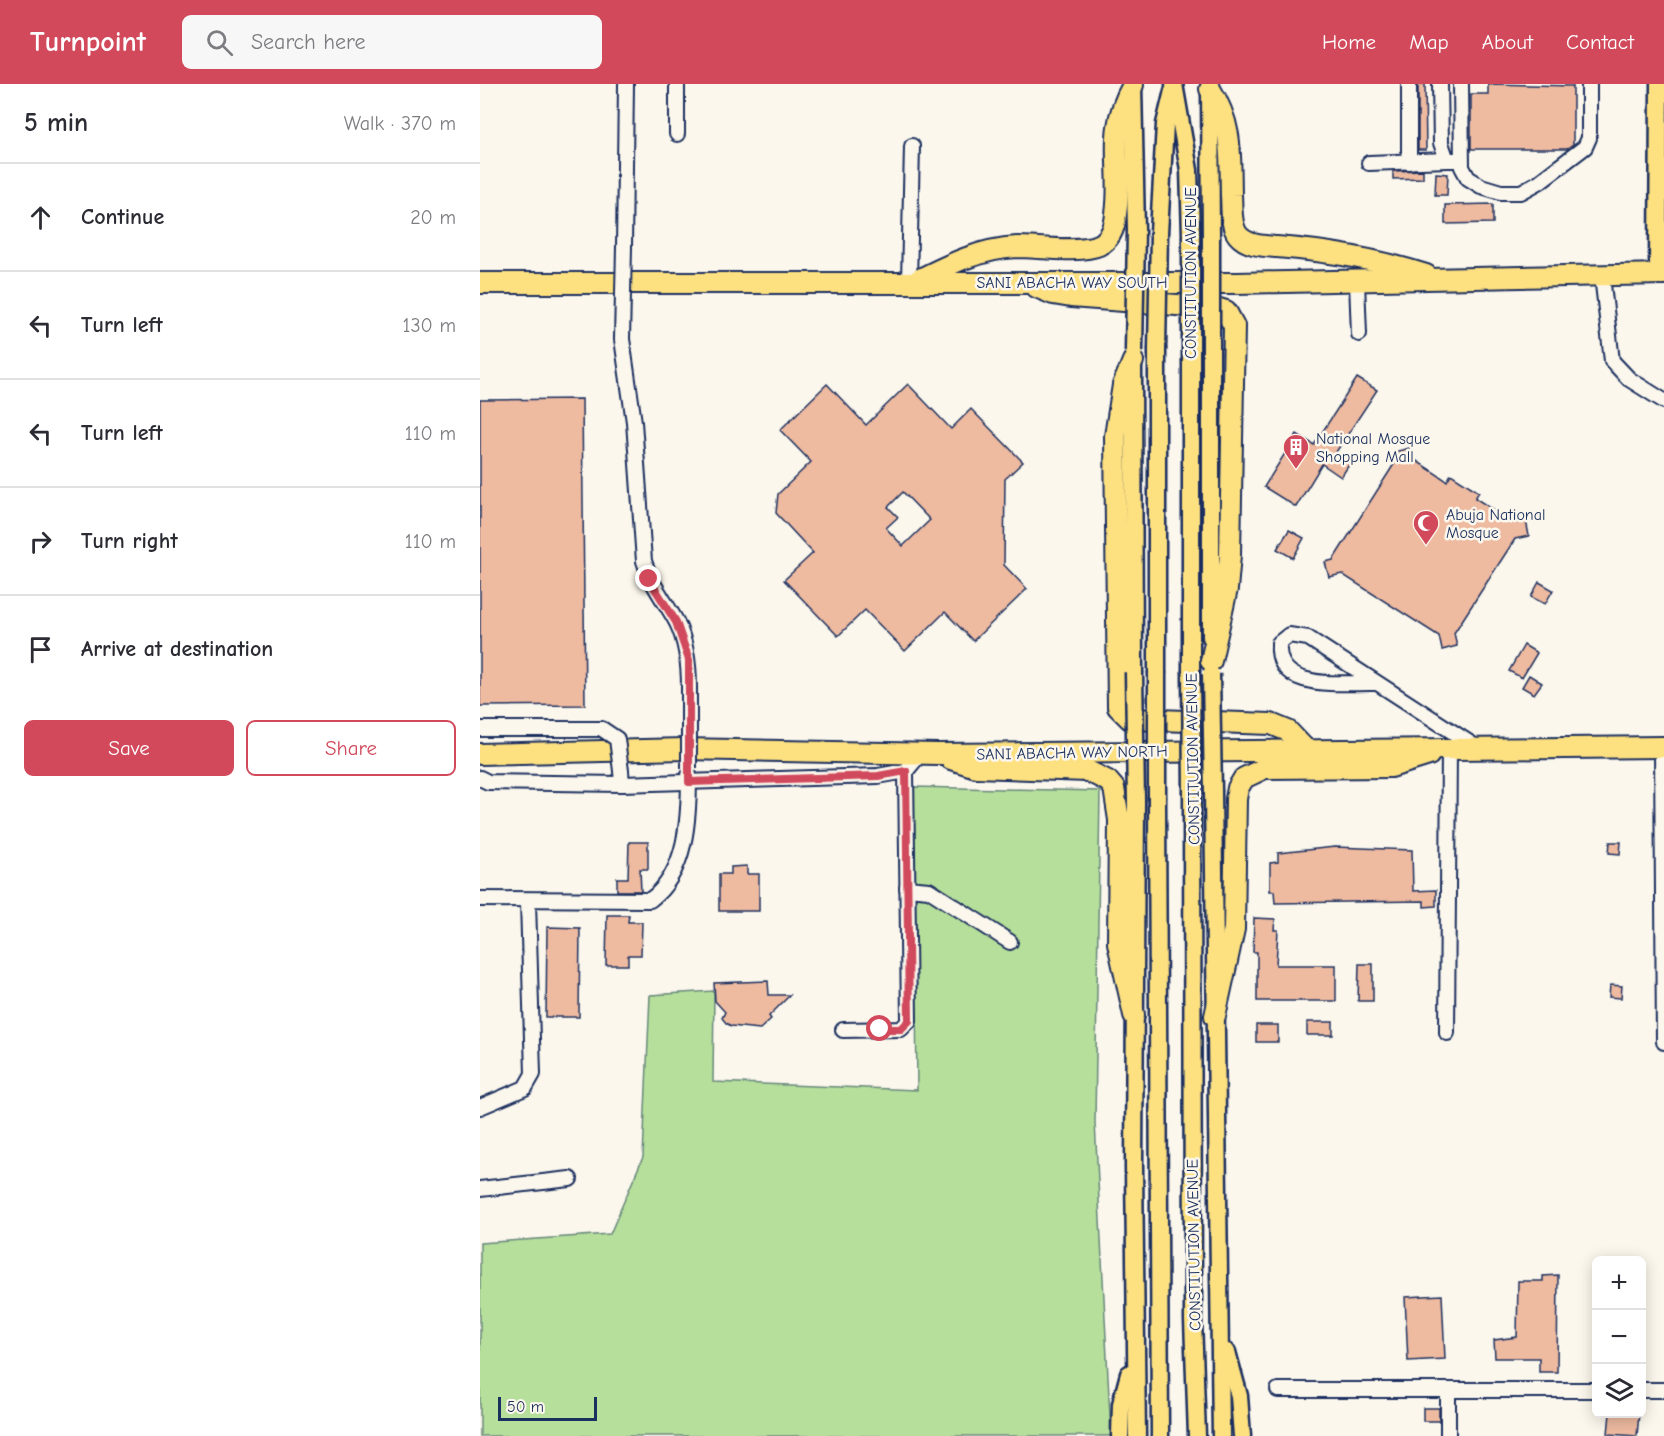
<!DOCTYPE html>
<html lang="en">
<head>
<meta charset="utf-8">
<style>
  body { margin:0; font-family:"Comic Neue",sans-serif; background:#f7f7f7; color:#2b2b33 }
  .controls { position:absolute; right:18px; bottom:18px; display:grid; overflow:hidden; border-radius:9px; box-shadow:0 3px 15px #0003 }
  .controls button { width:54px; height:54px; display:grid; place-items:center; padding:0; border:0; border-bottom:2px solid #e1e1e2; background:#fff; color:#2b2b33; font:30px sans-serif }
  .scale { position:absolute; left:18px; bottom:15px; width:99px; box-sizing:border-box; padding-left:6px; border:3px solid #1b2f5e; border-top:0; font-size:16px; line-height:21px; white-space:nowrap; color:#1b2f5e; -webkit-text-stroke:4px #fbf7ec; paint-order:stroke }
  .stop { position:absolute; width:18px; height:18px; margin:-14px; border:4px solid #d1495b; border-radius:50%; background:#fff }
  .stop.end { background:#d1495b; border-color:#fff; box-shadow:0 2px 6px #0008 }
  .list { margin:0; padding:0; list-style:none }
  h2 { display:flex; justify-content:space-between; align-items:center; height:78px; margin:0; padding:0 24px; font-size:26px }
  h2 small { font-size:20px; font-weight:400; color:#7c7c81 }
  .list li { display:grid; grid-template-columns:39px 1fr auto; gap:18px; align-items:center; box-sizing:border-box; height:108px; padding:0 24px; border-top:2px solid #e1e1e2 }
  .list b { display:block; font-size:22px; white-space:nowrap }
  .list em { font-size:20px; font-style:normal; color:#7c7c81 }
  .actions { display:flex; gap:12px; padding:18px 24px }
  .actions a { flex:1; padding:14px 0; border:2px solid #d1495b; border-radius:9px; text-align:center; font-size:21px; color:#d1495b }
  .actions .main { background:#d1495b; color:#fff }
  .icon { flex:none; width:33px; height:33px; fill:none; stroke:currentColor; stroke-width:2; stroke-linecap:round; stroke-linejoin:round }
  .map { position:relative; flex:none; width:1184px; height:1352px; overflow:hidden }
  header { display:flex; align-items:center; gap:36px; box-sizing:border-box; height:84px; padding:0 30px; background:#d1495b; color:#fff }
  header strong { font-size:28px }
  nav { display:flex; gap:33px; margin-inline-start:auto; font-size:21px }
  .search { width:420px; height:54px; background:#f7f7f7; display:flex; align-items:center; gap:15px; box-sizing:border-box; padding:0 21px; border-radius:9px; color:#7c7c81; font-size:22px }
  main { display:flex }
  aside { flex:1; background:#fff }
  .map>svg:first-child { display:block }
  .green { fill:#b6df9b; stroke:#68877c; stroke-width:1.5 }
  .building { fill:#eebaa0; stroke:#1b2f5e; stroke-width:1.5; fill-rule:evenodd }
  .lines { fill:none; stroke-linecap:round; stroke-linejoin:round }
  .minor-casing { stroke:#1b2f5e; stroke-width:18 }
  .major-casing { stroke:#1b2f5e; stroke-width:21 }
  .highway-casing { stroke:#1b2f5e; stroke-width:24 }
  .minor { stroke:#fbf7ec; stroke-width:14 }
  .major { stroke:#fde080; stroke-width:16 }
  .highway { stroke:#fde080; stroke-width:20 }
  .minor-bridge-casing { stroke:#1b2f5e; stroke-width:18; stroke-linecap:butt }
  .major-bridge-casing { stroke:#1b2f5e; stroke-width:21; stroke-linecap:butt }
  .minor-bridge { stroke:#fbf7ec; stroke-width:14 }
  .major-bridge { stroke:#fde080; stroke-width:16 }
  .route { stroke:#d1495b; stroke-width:8 }
  .labels { text-anchor:middle; stroke-width:5; stroke-linejoin:round; paint-order:stroke }
  .street-label { font-size:16px; fill:#1b2f5e; stroke:#fbf7ec }
  .poi-label { font-size:16px; fill:#1b2f5e; stroke:#fbf7ec; text-anchor:start }
</style>
</head>
<body>
<header>
<strong>Turnpoint</strong>
<div class="search"><svg class="icon" aria-label="search" viewBox="0 0 24 24"><circle cx="10" cy="10" r="6"/><path d="M15 15l6 6"/></svg>Search here</div>
<nav><a>Home</a><a>Map</a><a>About</a><a>Contact</a></nav>
</header>
<main>
<aside>
<h2>5 min<small>Walk · 370 m</small></h2>
<ul class="list">
<li><svg class="icon" aria-label="ahead" viewBox="0 0 24 24"><path d="M12 20V5M6 11l6-6 6 6"/></svg><div><b>Continue</b></div><em>20 m</em></li>
<li><svg class="icon" aria-label="left" viewBox="0 0 24 24"><path d="M17 20v-9H6M10 6l-5 5 5 5"/></svg><div><b>Turn left</b></div><em>130 m</em></li>
<li><svg class="icon" aria-label="left" viewBox="0 0 24 24"><path d="M17 20v-9H6M10 6l-5 5 5 5"/></svg><div><b>Turn left</b></div><em>110 m</em></li>
<li><svg class="icon" aria-label="right" viewBox="0 0 24 24"><path d="M7 20v-9h11M14 6l5 5-5 5"/></svg><div><b>Turn right</b></div><em>110 m</em></li>
<li><svg class="icon" aria-label="arrive" viewBox="0 0 24 24"><path d="M6 21V4h12l-3 4 3 4H6"/></svg><div><b>Arrive at destination</b></div></li>
</ul>
<div class="actions"><a class="main">Save</a><a>Share</a></div>
</aside>
<div class="map">
<svg width="1184" height="1352" viewBox="0 0 1184 1352">
  <rect width="100%" height="100%" fill="#fbf7ec"/>
  <filter id="ink" filterUnits="userSpaceOnUse"><feTurbulence type="fractalNoise" baseFrequency=".0167" numOctaves="2"/><feDisplacementMap in="SourceGraphic" scale="12" xChannelSelector="R" yChannelSelector="G"/><feConvolveMatrix kernelMatrix="1 2 1 2 8 2 1 2 1" color-interpolation-filters="sRGB"/></filter>
  <g filter="url(#ink)">
    <!-- green -->
    <path class="green" d="M434 703 620 707 615 1038 631 1352H0V1159L130 1150 163 1073 170 911 234 907 233 998 437 1006Z"/>
    <!-- building -->
    <g class="building">
      <path d="M938 0H945L946 66H938Z"/>
      <path d="M1008 0 1093 2V61L1087 65H991V10H1008Z"/>
      <path d="M943 86V94L913 95V87Z"/>
      <path d="M956 89 968 90 967 111H955Z"/>
      <path d="M1013 120V139L965 140V121Z"/>
      <path d="M877 294 897 306 856 368 871 378 861 393 842 380 816 423 784 403 817 350 834 361Z"/>
      <path d="M347 300 386 341 428 300 471 345 491 325 543 378 525 395 524 481 547 505 493 557 465 528 425 567 385 526 358 552 304 496 333 469 296 429 298 410 331 378 300 346ZM423 408 450 436 423 462 406 444 418 433 408 423Z"/>
      <path d="M102 315 105 621 0 622V316Z"/>
      <path d="M930 364 932 374 967 397 971 390 999 408 995 414 1034 439 1046 436 1049 452 1035 455 974 549 977 562 962 566 959 552 862 490 849 493 845 478 853 476 916 377 914 368Z"/>
      <path d="M809 446 824 454 813 474 797 465Z"/>
      <path d="M1059 498 1073 506 1065 520 1051 513Z"/>
      <path d="M1044 561 1057 569 1042 594 1029 587Z"/>
      <path d="M1049 591 1062 599 1054 610 1042 603Z"/>
      <path d="M149 758H168V785H160L161 807H137V794H148Z"/>
      <path d="M1130 758H1141L1140 770 1129 769Z"/>
      <path d="M855 763 932 766 933 807 956 806V822L944 823V817L795 819 794 807H790V779L798 778V769Z"/>
      <path d="M267 782V790H279V827H239V790H251V783Z"/>
      <path d="M127 831H149L148 838H162L161 871H148V881H126Z"/>
      <path d="M774 834 795 835 794 846H798L796 881H856V917H777V868H773Z"/>
      <path d="M67 843 100 844 99 933H66Z"/>
      <path d="M879 880H893V917H878Z"/>
      <path d="M288 897 289 911H310L289 932 291 935 280 945 251 942 246 939 242 934 245 928 235 917 234 899Z"/>
      <path d="M1130 901 1142 902 1141 914 1129 913Z"/>
      <rect x="827" y="938" width="26" height="13"/>
      <rect x="776" y="941" width="22" height="17"/>
      <path d="M1078 1191 1077 1288H1059V1274H1015L1014 1256 1037 1253 1038 1197H1063V1192Z"/>
      <path d="M962 1211 965 1275 928 1277 925 1213Z"/>
      <rect x="943" y="1324" width="16" height="13"/>
      <path d="M1130 1329H1159L1157 1352 1128 1350Z"/>
    </g>
    <g class="lines">
      <!-- minor casing -->
      <g class="minor-casing">
        <g id="minor">
          <path d="M197 0V50"/>
          <path d="M960 0 961 59 967 76H981"/>
          <path d="M981 0 982 83 988 94 1001 102 1021 108H1041L1059 98 1105 63 1109 54V0"/>
          <path d="M929 78V0"/>
          <path d="M889 79 967 76"/>
          <path d="M144 163 146 0"/>
          <path d="M1122 192 1132 277 1149 295 1184 317"/>
          <path d="M429 198 432 62"/>
          <path d="M877 198 879 250"/>
          <path d="M142 255 154 338 164 477C171 501 186 518 197 539 207 560 209 581 209 603"/>
          <path d="M895 599C862 598 795 609 799 559L809 551 828 554 999 665"/>
          <path d="M0 645H122"/>
          <path d="M1182 663 1184 958"/>
          <path d="M141 687 142 700 398 692 426 687 441 669"/>
          <path d="M0 694 8 698 142 700"/>
          <path d="M427 804 449 806 530 858"/>
          <path d="M0 815 170 816C207 789 209 734 209 691"/>
          <path d="M363 946 421 945 429 937 426 687"/>
          <path d="M967 949 969 665"/>
          <path d="M0 1023 45 1004 53 990 48 817"/>
          <path d="M0 1105 90 1095"/>
          <path d="M798 1306H1116"/>
          <path d="M1162 1306H1184"/>
          <path d="M968 1352V1306"/>
        </g>
      </g>
      <!-- major casing -->
      <g class="major-casing">
        <g id="major">
          <path d="M694 0 709 86 711 152"/>
          <path d="M653 1 656 146"/>
          <path d="M730 4 731 153"/>
          <path d="M679 149 685 40 693 7"/>
          <path d="M1178 190 1179 0"/>
          <path d="M711 268V586"/>
          <path d="M653 278 654 588"/>
          <path d="M731 553V271"/>
          <path d="M677 588V266"/>
          <path d="M733 708 741 1352"/>
          <path d="M712 710 713 1236 717 1352"/>
          <path d="M677 714 680 1352"/>
          <path d="M656 717 654 1083 657 1352"/>
          <path d="M747 1268 759 1312 762 1352"/>
          <path d="M640 1352 641 1320 649 1290"/>
        </g>
      </g>
      <!-- highway casing -->
      <g class="highway-casing">
        <g id="highway">
          <path d="M730 5C753 41 750 70 751 111 752 123 750 141 758 151 767 162 785 162 797 163 849 167 896 175 946 191"/>
          <path d="M438 196C470 180 500 165 537 163 558 163 601 169 619 161 631 155 635 142 636 130 643 80 625 50 653 1"/>
          <path d="M0 199H757L1184 190"/>
          <path d="M556 203 573 210 591 213 736 224 746 227 754 242 750 471 747 505 731 577"/>
          <path d="M653 277 643 301 635 352 638 623 650 635 791 640 808 647 826 666"/>
          <path d="M0 670 204 665 458 670 1184 663"/>
          <path d="M471 675 496 683 608 687 628 697 634 704 639 736 638 859 654 931"/>
          <path d="M735 932 754 845 756 715 758 704 764 694 785 684 911 683 949 671"/>
        </g>
      </g>
      <!-- minor -->
      <use href="#minor" class="minor"/>
      <!-- major -->
      <use href="#major" class="major"/>
      <!-- highway -->
      <use href="#highway" class="highway"/>
      <!-- minor-bridge casing -->
      <g class="minor-bridge-casing">
        <g id="minor-bridge">
          <path d="M142 255 144 163"/>
          <path d="M122 645 137 655 141 687"/>
          <path d="M209 684V603"/>
        </g>
      </g>
      <!-- major-bridge casing -->
      <g class="major-bridge-casing">
        <g id="major-bridge">
          <path d="M731 153V271"/>
          <path d="M677 266 679 149"/>
          <path d="M654 268 656 146"/>
          <path d="M711 268V152"/>
          <path d="M711 586 712 710"/>
          <path d="M654 588 656 717"/>
          <path d="M677 588V714"/>
          <path d="M731 590 733 708"/>
        </g>
      </g>
      <!-- minor-bridge -->
      <use href="#minor-bridge" class="minor-bridge"/>
      <!-- major-bridge -->
      <use href="#major-bridge" class="major-bridge"/>
    </g>
  </g>
  <g class="lines" filter="url(#ink)">
    <!-- route -->
    <path class="route" d="M169 495 196 538 209 576V698L398 692 426 687 429 937 421 945H400"/>
  </g>
  <!-- icons -->
  <defs>
    <g id="building-pin" transform="scale(1.35)"><path d="M0 17L-7.5 6A9.5 9.5 0 1 1 7.5 6Z" fill="#d1495b" stroke="#fbf7ec"/><path d="M-4-6H4V6H1V3H-1V6H-4ZM-2.5-4.3h1.7v1.8h-1.7ZM.8-4.3h1.7v1.8H.8ZM-2.5-1h1.7V.8h-1.7ZM.8-1h1.7V.8H.8Z" fill="#fff"/></g>
    <g id="mosque-pin" transform="scale(1.35)"><path d="M0 17L-7.5 6A9.5 9.5 0 1 1 7.5 6Z" fill="#d1495b" stroke="#fbf7ec"/><path d="M3.5-4.9A6 6 0 1 0 3.5 4.9A5 5 0 1 1 3.5-4.9Z" fill="#fff"/></g>
  </defs>
  <g fill-rule="evenodd">
    <use href="#building-pin" x="816" y="363"/>
    <use href="#mosque-pin" x="946" y="439"/>
  </g>
  <g class="labels">
    <!-- street labels -->
    <g class="street-label">
      <text transform="translate(710 189) rotate(-90)" y="6">CONSTITUTION AVENUE</text>
      <text x="592" y="204">SANI ABACHA WAY SOUTH</text>
      <text transform="translate(592 668) rotate(-1)" y="6">SANI ABACHA WAY NORTH</text>
      <text transform="translate(712 675) rotate(-91)" y="6">CONSTITUTION AVENUE</text>
      <text transform="translate(713 1161) rotate(-91)" y="6">CONSTITUTION AVENUE</text>
    </g>
    <!-- poi labels -->
    <g class="poi-label">
      <text x="836" y="360">National Mosque<tspan x="836" dy="18">Shopping Mall</tspan></text>
      <text x="966" y="436">Abuja National<tspan x="966" dy="18">Mosque</tspan></text>
    </g>
  </g>
</svg>
<div class="controls">
<button>+</button>
<button>−</button>
<button><svg class="icon" aria-label="layers" viewBox="0 0 24 24"><path d="M12 4l9 5-9 5-9-5zM3 14l9 5 9-5"/></svg></button>
</div>
<div class="scale">50 m</div>
<div class="stop" style="left:400px;top:945px"></div>
<div class="stop end" style="left:169px;top:495px"></div>
</div>
</main>
</body>
</html>
